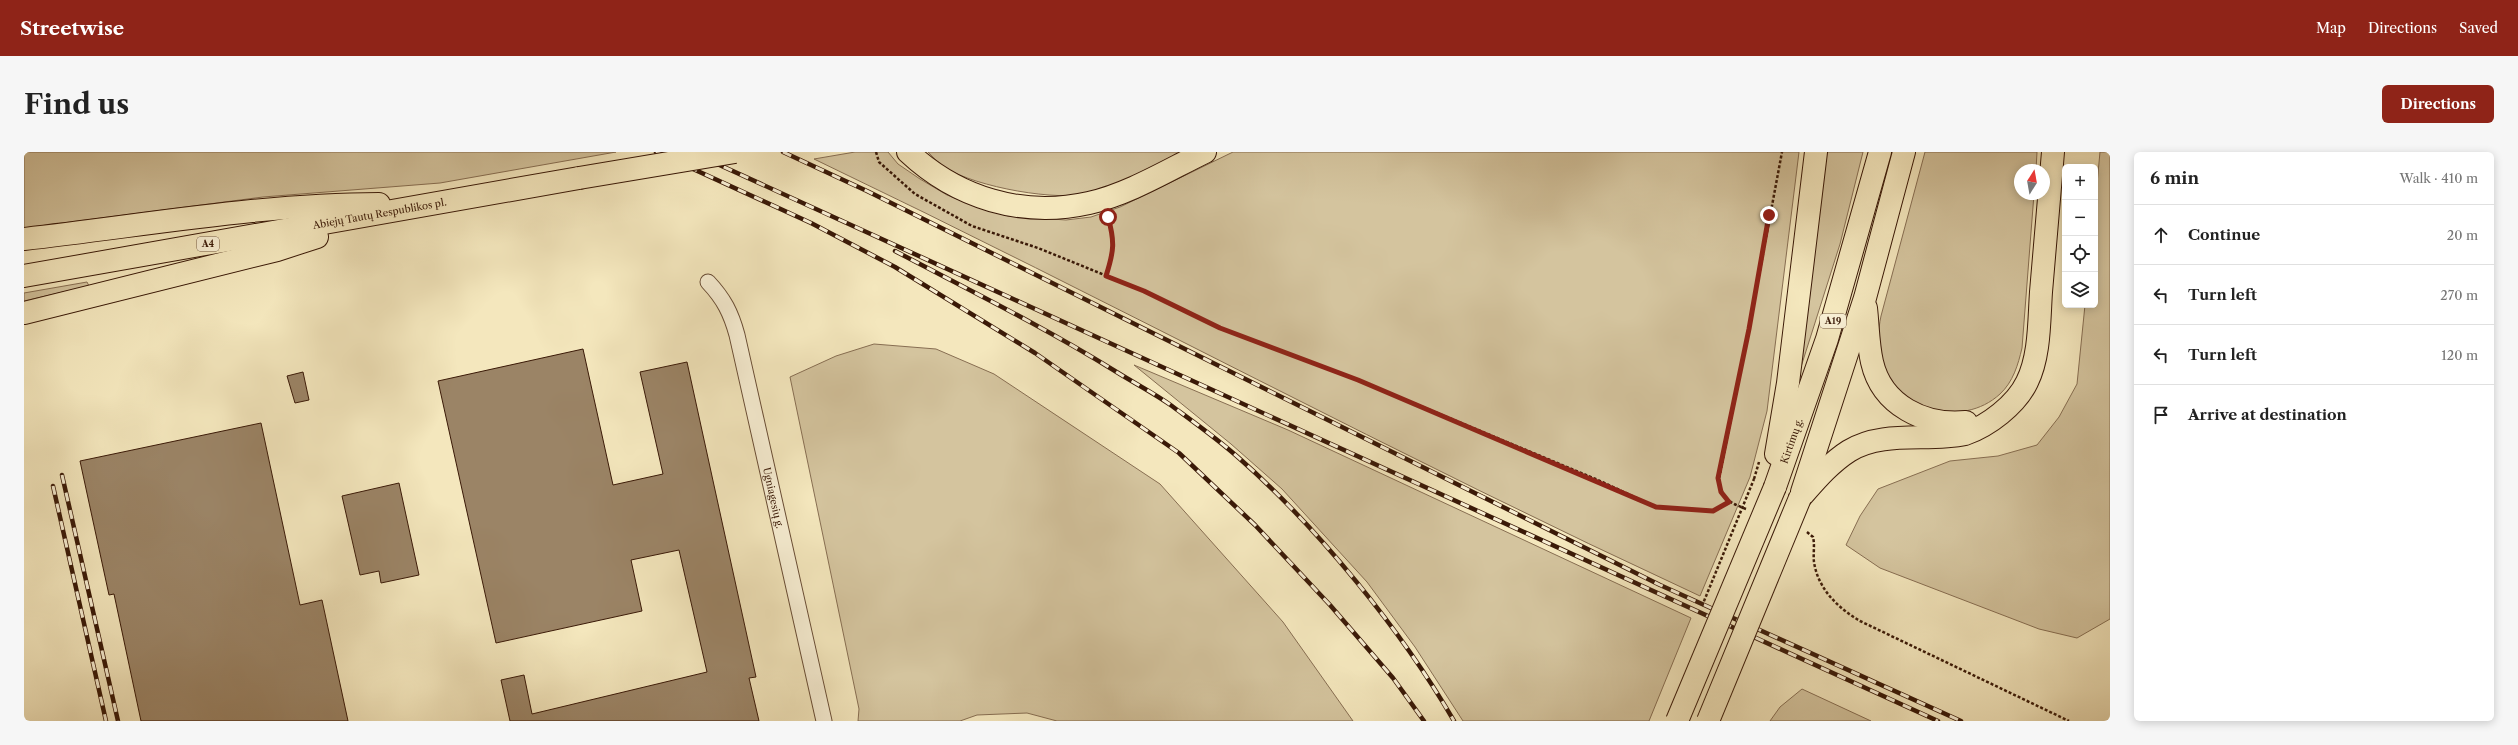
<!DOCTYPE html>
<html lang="en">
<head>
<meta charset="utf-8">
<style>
  body { margin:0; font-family:"Libre Caslon Text",serif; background:#f6f6f6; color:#222 }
  .controls { position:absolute; right:12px; top:12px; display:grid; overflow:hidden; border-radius:6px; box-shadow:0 2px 10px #0003 }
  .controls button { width:36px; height:36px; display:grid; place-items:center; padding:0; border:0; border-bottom:1px solid #e0e0e0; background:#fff; color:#222; font:20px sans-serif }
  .compass { position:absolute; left:1990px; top:12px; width:36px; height:36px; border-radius:50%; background:#fff; box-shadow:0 2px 10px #0003; rotate:11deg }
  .stop { position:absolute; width:12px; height:12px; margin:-9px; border:3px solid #8f2418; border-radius:50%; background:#fff }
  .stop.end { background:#8f2418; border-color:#fff; box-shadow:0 1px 4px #0008 }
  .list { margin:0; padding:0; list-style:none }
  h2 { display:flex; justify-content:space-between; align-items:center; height:52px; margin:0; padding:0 16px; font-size:17px }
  h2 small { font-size:13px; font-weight:400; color:#767676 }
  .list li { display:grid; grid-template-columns:26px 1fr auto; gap:12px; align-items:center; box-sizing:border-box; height:60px; padding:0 16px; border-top:1px solid #e0e0e0 }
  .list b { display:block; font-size:15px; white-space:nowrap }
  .list em { font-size:13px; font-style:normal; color:#767676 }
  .icon { flex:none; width:22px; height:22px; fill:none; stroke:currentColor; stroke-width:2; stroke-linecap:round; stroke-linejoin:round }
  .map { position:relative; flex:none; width:2086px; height:569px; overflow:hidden; border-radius:6px }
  header { display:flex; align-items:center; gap:24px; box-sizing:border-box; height:56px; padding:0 20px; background:#8f2418; color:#fff }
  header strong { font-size:19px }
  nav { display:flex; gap:22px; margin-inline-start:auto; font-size:14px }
  .intro { display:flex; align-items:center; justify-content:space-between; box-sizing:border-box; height:96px; padding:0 24px }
  h1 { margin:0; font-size:28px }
  .button { padding:10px 18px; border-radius:6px; background:#8f2418; color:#fff; font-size:14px; font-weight:700 }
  main { display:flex; gap:24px; padding:0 24px }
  aside { flex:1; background:#fff; border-radius:6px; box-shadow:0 2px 10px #0003 }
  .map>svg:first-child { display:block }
  .green { fill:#d4c49e; stroke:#876e52 }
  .building { fill:#9b8466; stroke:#3a1907 }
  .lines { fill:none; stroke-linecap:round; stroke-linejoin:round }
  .street-casing { stroke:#684c34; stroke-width:17 }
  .highway-casing { stroke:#3a1907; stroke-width:24 }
  .path { stroke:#3a1907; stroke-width:2.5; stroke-dasharray:3 2; stroke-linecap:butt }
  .street { stroke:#f8efd4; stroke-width:15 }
  .highway { stroke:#f4e7bd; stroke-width:22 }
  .rail-casing { stroke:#3a1907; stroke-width:4.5 }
  .rail { stroke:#f8efd4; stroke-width:3; stroke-dasharray:9; stroke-linecap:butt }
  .highway-bridge-casing { stroke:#3a1907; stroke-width:24; stroke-linecap:butt }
  .path-bridge { stroke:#3a1907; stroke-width:2.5; stroke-dasharray:3 2; stroke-linecap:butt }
  .highway-bridge { stroke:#f4e7bd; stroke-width:22 }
  .route { stroke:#8f2418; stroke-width:5 }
  .labels { text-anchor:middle; stroke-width:4; stroke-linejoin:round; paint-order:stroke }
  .shield { fill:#f8efd4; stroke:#735944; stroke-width:1 }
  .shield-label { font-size:9px; font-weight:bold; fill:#3a1907 }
  .street-label { font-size:10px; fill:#3a1907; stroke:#f8efd4 }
</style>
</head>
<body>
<header>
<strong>Streetwise</strong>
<nav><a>Map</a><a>Directions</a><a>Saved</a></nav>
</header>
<div class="intro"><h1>Find us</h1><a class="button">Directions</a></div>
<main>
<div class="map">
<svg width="2086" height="569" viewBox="0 0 2086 569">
  <rect width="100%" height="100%" fill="#f4e7bd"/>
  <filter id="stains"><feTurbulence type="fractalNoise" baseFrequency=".005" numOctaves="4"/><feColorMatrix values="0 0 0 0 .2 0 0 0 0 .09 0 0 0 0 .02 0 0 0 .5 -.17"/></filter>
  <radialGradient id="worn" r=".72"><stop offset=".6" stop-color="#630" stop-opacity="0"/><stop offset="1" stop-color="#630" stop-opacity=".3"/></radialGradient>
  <!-- green -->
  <g class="green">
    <path d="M0 0H592L416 31 239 45 0 76Z"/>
    <path d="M831 0H864L874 12 896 27 923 43 954 55 984 64 1042 68 1067 65 1096 55 1209 0H1775L1743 259 1726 325 1676 444C1377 306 1087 149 790 7Z"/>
    <path d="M904 0H1161C1131 14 1100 32 1068 41 1034 50 952 35 922 16 915 12 909 5 904 0Z"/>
    <path d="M1802 0H1839L1816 92 1776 218Z"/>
    <path d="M1901 0H2013L2012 18H1996V42H2010L1998 196C1994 213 1989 230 1976 242 1938 277 1872 258 1857 210 1853 196 1854 178 1857 164Z"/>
    <path d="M2076 0H2086V467L2053 486 2015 477 1856 416 1822 393 1836 364 1854 337 1926 309 1974 304 2013 293 2035 265 2053 232 2061 153H2071V53Z"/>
    <path d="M63 130 65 134 0 149V141Z"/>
    <path d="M850 192 912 197 970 222 1136 332 1259 470 1329 569H1033L1003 561 953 563 936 569H834L835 557 766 225 812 204Z"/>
    <path d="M1110 213 1264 278 1667 466 1625 569H1439L1391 495 1343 430 1258 337 1207 292Z"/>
    <path d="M1778 537 1847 569H1746L1756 555Z"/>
  </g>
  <!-- building -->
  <g class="building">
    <path d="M559 197 589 333 639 322 616 220 663 210 732 525 725 526 735 569H486L477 528 500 523 508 562 683 520 655 398 607 408 618 459 472 491 414 229Z"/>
    <path d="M279 220 285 248 271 251 263 224Z"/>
    <path d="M237 271 276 453 298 448 324 569H117L90 442 85 443 56 309Z"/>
    <path d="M375 331 395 423 357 431 355 419 336 423 318 344Z"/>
  </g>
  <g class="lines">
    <!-- street casing -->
    <g class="street-casing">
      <g id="street">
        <path id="s1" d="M684 130C700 147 707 161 713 183L800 569"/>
      </g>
    </g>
    <!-- highway casing -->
    <g class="highway-casing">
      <g id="highway">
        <path d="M884 0C933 46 998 66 1065 51 1105 42 1144 18 1181 0"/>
        <path d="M0 87C117 74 237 52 355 52"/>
        <path id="s2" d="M0 124 555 26"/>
        <path d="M1842 156C1844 174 1844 193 1848 210 1858 254 1901 274 1942 270"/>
        <path d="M0 161 253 98 293 85"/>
        <path d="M1752 302 1764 231 1792 0"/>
        <path id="s3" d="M1751 335 1803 187 1856 0"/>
        <path d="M1778 340 1841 146 1880 0"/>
        <path d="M1776 346C1791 329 1806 311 1825 299 1859 278 1904 290 1941 282 1964 274 1992 253 2003 230 2016 204 2015 169 2017 140 2021 93 2025 47 2029 0"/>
      </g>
    </g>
    <!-- path -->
    <g class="path">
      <path d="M852 0 855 10 891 42 948 74 1014 96 1120 139 1196 176 1334 228 1574 328 1632 355 1689 359 1705 350"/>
      <path d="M1082 124C1090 99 1091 89 1084 64"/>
      <path d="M1730 327 1735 310"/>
      <path d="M1722 357C1704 350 1698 347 1695 327L1725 177 1758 0"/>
      <path d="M1783 380 1789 385C1791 393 1789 402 1790 410 1794 437 1814 456 1836 469L2045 569"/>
    </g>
    <!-- street -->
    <use href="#street" class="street"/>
    <!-- highway -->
    <use href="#highway" class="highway"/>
    <!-- rail casing -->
    <g class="rail-casing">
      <g id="rail">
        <path d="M632 0 787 71 871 115 1011 201 1155 301 1231 373 1306 453 1369 526 1400 569"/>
        <path d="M667 0 1914 569"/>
        <path d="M759 0 843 39 1636 433 1937 569"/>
        <path d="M871 99C945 138 1020 175 1091 219 1110 231 1130 241 1148 254 1171 271 1195 288 1216 307 1294 376 1378 479 1430 569"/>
        <path d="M38 323 94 569"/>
        <path d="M29 334 82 569"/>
      </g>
    </g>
    <!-- rail -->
    <use href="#rail" class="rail"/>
    <!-- highway-bridge casing -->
    <g class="highway-bridge-casing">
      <g id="highway-bridge">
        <path d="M555 26 711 0"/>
        <path d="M1653 569 1751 335"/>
        <path d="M1684 569 1776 346"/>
      </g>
    </g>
    <!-- path-bridge -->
    <path class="path-bridge" d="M1678 454 1730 327"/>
    <!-- highway-bridge -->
    <use href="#highway-bridge" class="highway-bridge"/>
  </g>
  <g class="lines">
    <!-- route -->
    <path class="route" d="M1084 65C1091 90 1090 99 1082 124L1120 139 1196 176 1334 228 1632 355 1689 359 1705 350 1697 340 1694 326 1725 177 1745 63"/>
  </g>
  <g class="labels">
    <!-- shield labels -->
    <g class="shield">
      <rect x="173" y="85" width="22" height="14" rx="3"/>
      <rect x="1796" y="162" width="26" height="14" rx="3"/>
    </g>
    <g class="shield-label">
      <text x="184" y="95">A4</text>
      <text x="1809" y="172">A19</text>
    </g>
    <!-- street labels -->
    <g class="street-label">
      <text dy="4" stroke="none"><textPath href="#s2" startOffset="361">Abiejų Tautų Respublikos pl.</textPath></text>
      <text dy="4" stroke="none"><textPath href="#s3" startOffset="49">Kirtimų g.</textPath></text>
      <text dy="4" stroke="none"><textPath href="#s1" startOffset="228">Ugniagesių g.</textPath></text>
    </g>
  </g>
  <rect width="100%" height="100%" filter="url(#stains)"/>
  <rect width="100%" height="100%" fill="url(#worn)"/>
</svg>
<div class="controls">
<button>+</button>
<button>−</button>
<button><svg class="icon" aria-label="locate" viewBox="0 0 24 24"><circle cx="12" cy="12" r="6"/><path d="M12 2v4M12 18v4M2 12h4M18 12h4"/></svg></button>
<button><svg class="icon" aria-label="layers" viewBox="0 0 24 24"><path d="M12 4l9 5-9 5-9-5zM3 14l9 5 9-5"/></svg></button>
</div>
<svg class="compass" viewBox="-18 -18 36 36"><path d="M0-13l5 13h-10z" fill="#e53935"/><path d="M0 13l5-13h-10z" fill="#767676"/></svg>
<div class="stop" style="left:1084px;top:65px"></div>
<div class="stop end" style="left:1745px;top:63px"></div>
</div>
<aside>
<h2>6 min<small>Walk · 410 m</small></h2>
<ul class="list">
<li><svg class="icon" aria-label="ahead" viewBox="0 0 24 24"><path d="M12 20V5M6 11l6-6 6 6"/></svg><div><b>Continue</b></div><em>20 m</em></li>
<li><svg class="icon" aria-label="left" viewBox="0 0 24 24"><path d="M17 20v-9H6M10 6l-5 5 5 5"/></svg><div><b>Turn left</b></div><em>270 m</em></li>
<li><svg class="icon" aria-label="left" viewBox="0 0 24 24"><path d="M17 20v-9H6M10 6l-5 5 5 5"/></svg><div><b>Turn left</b></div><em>120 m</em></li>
<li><svg class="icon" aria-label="arrive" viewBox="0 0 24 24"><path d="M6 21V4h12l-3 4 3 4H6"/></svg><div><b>Arrive at destination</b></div></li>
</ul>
</aside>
</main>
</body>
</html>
